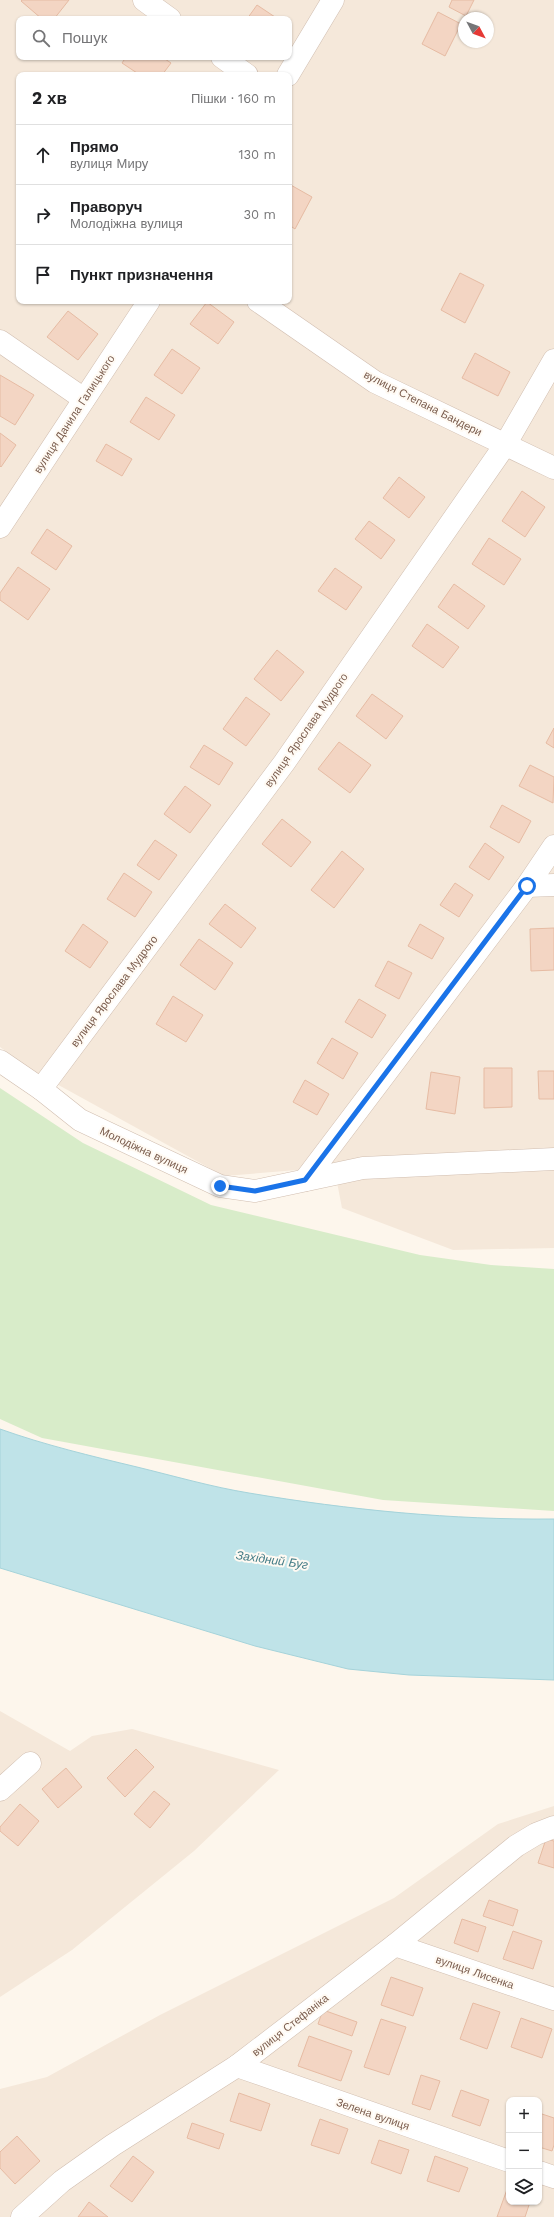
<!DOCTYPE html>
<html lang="uk">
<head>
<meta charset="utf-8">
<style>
  body { margin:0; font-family:"Work Sans",sans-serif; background:#f2f2f2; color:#202124 }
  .controls { position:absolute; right:12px; bottom:12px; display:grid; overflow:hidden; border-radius:8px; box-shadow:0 1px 3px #0004 }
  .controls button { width:36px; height:36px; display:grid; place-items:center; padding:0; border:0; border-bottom:1px solid #e0e0e0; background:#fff; color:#202124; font:20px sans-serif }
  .compass { position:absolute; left:458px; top:12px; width:36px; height:36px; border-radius:50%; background:#fff; box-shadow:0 1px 3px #0004; rotate:131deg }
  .stop { position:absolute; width:12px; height:12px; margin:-9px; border:3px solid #1a73e8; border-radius:50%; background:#fff }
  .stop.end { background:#1a73e8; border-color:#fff; box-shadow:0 1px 4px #0008 }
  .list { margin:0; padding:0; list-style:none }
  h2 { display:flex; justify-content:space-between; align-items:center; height:52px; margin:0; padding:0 16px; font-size:17px }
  h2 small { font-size:13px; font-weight:400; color:#757577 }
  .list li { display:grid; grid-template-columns:26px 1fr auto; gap:12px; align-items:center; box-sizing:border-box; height:60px; padding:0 16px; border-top:1px solid #e0e0e0 }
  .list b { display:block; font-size:15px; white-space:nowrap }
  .list p { margin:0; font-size:13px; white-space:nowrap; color:#757577 }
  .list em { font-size:13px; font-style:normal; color:#757577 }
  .icon { flex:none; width:22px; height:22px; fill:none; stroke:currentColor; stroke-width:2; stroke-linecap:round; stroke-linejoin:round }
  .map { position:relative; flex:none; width:554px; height:2217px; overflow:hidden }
  .search { position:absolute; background:#fff; box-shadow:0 1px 3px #0004; left:16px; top:16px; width:276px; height:44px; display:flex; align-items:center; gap:10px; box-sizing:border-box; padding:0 14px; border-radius:8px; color:#757577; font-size:15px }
  .panel { position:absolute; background:#fff; box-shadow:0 1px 3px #0004; left:16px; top:72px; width:276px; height:232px; border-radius:8px }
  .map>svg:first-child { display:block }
  .residential { fill:#f5e8da; fill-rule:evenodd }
  .green { fill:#d8ecc9 }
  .water { fill:#bfe3e8; stroke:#a5d3da }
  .building { fill:#f3d5c3; stroke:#e6bba3 }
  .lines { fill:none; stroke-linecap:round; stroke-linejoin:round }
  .minor-casing { stroke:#d1beb0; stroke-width:23 }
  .minor { stroke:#fff; stroke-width:22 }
  .route { stroke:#1a73e8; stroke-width:5 }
  .labels { text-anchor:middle; stroke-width:4; stroke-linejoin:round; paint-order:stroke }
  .street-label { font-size:11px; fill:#7a5c4d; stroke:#fffaf3 }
  .water-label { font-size:12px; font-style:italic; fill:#437c86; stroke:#fffaf3 }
</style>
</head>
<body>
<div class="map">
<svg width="554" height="2217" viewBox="0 0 554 2217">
  <rect width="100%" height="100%" fill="#fdf6ec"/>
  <!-- residential -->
  <g class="residential">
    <path d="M0 0H554V1248L453 1250 342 1208 334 1167 224 1176 33 1071 0 1047ZM464 18H488V42H464ZM19 19H289V57H19ZM19 75H289V301H19Z"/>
    <path d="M0 1711 70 1751 92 1736 132 1729 279 1770 194 1851 72 1950 0 1997Z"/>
    <path d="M554 1806V2217H0V2089L47 2077 160 2015 394 1898 498 1824ZM509 2100H539V2202H509Z"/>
  </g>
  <!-- green -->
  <path class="green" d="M0 1088 83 1143 211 1205 420 1255 491 1265 554 1269V1511L383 1500 42 1438 0 1419Z"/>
  <!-- water -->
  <path class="water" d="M0 1429C45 1445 91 1456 137 1467 174 1476 212 1487 249 1493 349 1510 453 1520 554 1519V1680L409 1675 348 1669 255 1646 0 1568Z"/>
  <!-- building -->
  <g class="building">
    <path d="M22 0H69L54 19H42L21 1Z"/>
    <path d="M452 0H474L466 16 449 7Z"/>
    <path d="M257 5 278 19H247Z"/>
    <path d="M438 12 461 24 445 56 422 44Z"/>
    <path d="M126 57H162L171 63 162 75H140L122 63Z"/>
    <path d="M289 184 312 197 295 229 289 225Z"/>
    <path d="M460 273 484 285 465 323 441 310Z"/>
    <path d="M207 302 234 322 218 344 190 324Z"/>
    <path d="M68 311 98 334 78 360 47 337Z"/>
    <path d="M172 349 200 368 182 394 154 375Z"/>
    <path d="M475 353 510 372 498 396 462 378Z"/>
    <path d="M0 375 34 395 15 425 0 416Z"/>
    <path d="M146 397 175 415 159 440 130 422Z"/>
    <path d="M0 433 16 445 1 467 0 466Z"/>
    <path d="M106 444 132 459 122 476 96 461Z"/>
    <path d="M399 477 425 497 409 518 383 498Z"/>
    <path d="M522 491 545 507 525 537 502 521Z"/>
    <path d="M369 521 395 540 381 559 355 539Z"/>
    <path d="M47 529 72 546 56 570 31 553Z"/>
    <path d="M489 538 521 559 504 585 472 564Z"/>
    <path d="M18 567 50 589 28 620 0 600V593Z"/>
    <path d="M335 568 362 587 346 610 318 591Z"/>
    <path d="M454 584 485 606 468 629 438 607Z"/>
    <path d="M427 624 459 647 443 668 412 646Z"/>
    <path d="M277 650 304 672 281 701 254 679Z"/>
    <path d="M372 694 403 716 386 739 356 716Z"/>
    <path d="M246 697 270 714 246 746 223 729Z"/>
    <path d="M554 728V748L546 743Z"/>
    <path d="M339 742 371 765 350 793 318 769Z"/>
    <path d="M204 745 233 763 219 785 190 767Z"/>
    <path d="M530 765 554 777 553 803 519 786Z"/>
    <path d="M185 786 211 805 190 833 164 814Z"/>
    <path d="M502 805 531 821 519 843 490 827Z"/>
    <path d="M282 819 311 842 291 867 262 844Z"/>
    <path d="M155 840 177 855 159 880 137 865Z"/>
    <path d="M485 843 504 857 489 880 469 867Z"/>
    <path d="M342 851 364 869 334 908 311 890Z"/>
    <path d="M124 873 152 892 135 917 107 899Z"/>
    <path d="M455 883 473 895 459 917 440 905Z"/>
    <path d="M225 904 256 928 241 948 209 924Z"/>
    <path d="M83 924 108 942 90 968 65 951Z"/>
    <path d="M420 924 444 938 432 959 408 946Z"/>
    <path d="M554 928V970L531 971 530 929Z"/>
    <path d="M199 939 233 963 215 990 180 965Z"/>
    <path d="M388 961 412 973 399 999 375 986Z"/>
    <path d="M173 996 203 1015 186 1042 156 1024Z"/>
    <path d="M359 999 386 1015 372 1038 345 1022Z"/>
    <path d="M332 1038 358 1053 343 1079 317 1063Z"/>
    <path d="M484 1068H512V1107L484 1108Z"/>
    <path d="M538 1071H554V1099H539Z"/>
    <path d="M431 1072 460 1077 455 1114 426 1109Z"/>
    <path d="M305 1080 329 1094 317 1115 293 1102Z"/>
    <path d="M136 1749 154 1767 125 1797 107 1778Z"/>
    <path d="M66 1768 82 1787 58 1808 42 1789Z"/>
    <path d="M154 1791 170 1804 150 1828 134 1814Z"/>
    <path d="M20 1804 39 1821 18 1846 0 1831V1827Z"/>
    <path d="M546 1839 554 1841V1868L538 1863Z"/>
    <path d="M489 1900 518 1910 513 1926 483 1916Z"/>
    <path d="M462 1919 486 1927 478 1952 454 1943Z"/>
    <path d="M513 1931 542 1941 533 1969 503 1959Z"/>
    <path d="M391 1977 423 1988 413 2016 381 2005Z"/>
    <path d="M473 2003 500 2012 487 2049 460 2039Z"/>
    <path d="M323 2010 357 2022 352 2036 318 2024Z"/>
    <path d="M521 2018 552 2029 542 2058 511 2047Z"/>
    <path d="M381 2019 406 2027 389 2075 364 2067Z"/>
    <path d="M309 2036 352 2051 341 2081 298 2066Z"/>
    <path d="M421 2075 440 2081 430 2110 412 2104Z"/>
    <path d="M461 2090 489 2100 480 2126 452 2116Z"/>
    <path d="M239 2093 270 2104 261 2131 230 2121Z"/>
    <path d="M539 2113 554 2118V2145L552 2151 539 2147Z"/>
    <path d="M320 2119 348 2129 339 2154 311 2145Z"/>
    <path d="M192 2123 224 2134 219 2149 187 2138Z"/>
    <path d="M17 2136 40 2161 15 2184 0 2168V2152Z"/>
    <path d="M379 2140 409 2150 401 2174 371 2163Z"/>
    <path d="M133 2156 154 2172 132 2202 110 2186Z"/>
    <path d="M435 2156 468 2168 459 2192 427 2181Z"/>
    <path d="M509 2184V2202H530L525 2217H497Z"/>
    <path d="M89 2202 108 2217H78Z"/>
  </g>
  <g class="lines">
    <!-- minor casing -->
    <g class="minor-casing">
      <g id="minor">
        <path d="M144 0 170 19"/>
        <path d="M222 57 247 75"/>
        <path d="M288 75 333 0"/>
        <path d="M258 301 375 382 554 468"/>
        <path d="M0 341 84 399"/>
        <path d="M0 527 149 301"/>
        <path d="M527 886 554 885"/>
        <path d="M0 1061 41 1089 80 1120 220 1186 255 1191 363 1168 554 1159"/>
        <path d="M41 1089 284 763 505 445 554 360"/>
        <path d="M305 1180 527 886 554 846"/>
        <path d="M0 1790 30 1763"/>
        <path d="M395 1945 554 1999"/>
        <path d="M237 2066 509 2161"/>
        <path d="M539 2172 554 2177"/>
        <path d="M22 2217 62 2181 113 2145 237 2066 395 1945 516 1846 536 1834 554 1827"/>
      </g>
    </g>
    <!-- minor -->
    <use href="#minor" class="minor"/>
  </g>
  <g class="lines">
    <!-- route -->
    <path class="route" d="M220 1186 255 1191 305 1180 527 886"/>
  </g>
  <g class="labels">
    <!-- street labels -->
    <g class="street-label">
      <text transform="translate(423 403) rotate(27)" y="4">вулиця Степана Бандери</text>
      <text transform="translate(74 414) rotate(-57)" y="4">вулиця Данила Галицького</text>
      <text transform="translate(306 730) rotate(-55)" y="4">вулиця Ярослава Мудрого</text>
      <text transform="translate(114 991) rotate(-53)" y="4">вулиця Ярослава Мудрого</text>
      <text transform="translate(144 1150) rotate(25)" y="4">Молодіжна вулиця</text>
      <text transform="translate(475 1972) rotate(19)" y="4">вулиця Лисенка</text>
      <text transform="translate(290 2025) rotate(-38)" y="4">вулиця Стефаніка</text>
      <text transform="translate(373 2114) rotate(19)" y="4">Зелена вулиця</text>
    </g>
    <!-- water labels -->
    <g class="water-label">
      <text transform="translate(272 1560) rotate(8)" y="4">Західний Буг</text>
    </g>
  </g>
</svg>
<div class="controls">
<button>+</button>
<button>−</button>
<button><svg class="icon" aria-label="layers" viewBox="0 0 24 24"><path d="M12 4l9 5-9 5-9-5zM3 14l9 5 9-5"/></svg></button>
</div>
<svg class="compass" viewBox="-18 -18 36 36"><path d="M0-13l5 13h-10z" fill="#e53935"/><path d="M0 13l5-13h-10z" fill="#757577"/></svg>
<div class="stop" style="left:527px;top:886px"></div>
<div class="stop end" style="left:220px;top:1186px"></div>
<div class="search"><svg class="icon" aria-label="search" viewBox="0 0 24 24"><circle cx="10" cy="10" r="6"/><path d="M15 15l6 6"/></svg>Пошук</div>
<section class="panel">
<h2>2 хв<small>Пішки · 160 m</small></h2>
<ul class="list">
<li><svg class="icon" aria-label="ahead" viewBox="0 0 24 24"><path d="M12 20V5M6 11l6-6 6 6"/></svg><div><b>Прямо</b><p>вулиця Миру</p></div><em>130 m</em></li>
<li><svg class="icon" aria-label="right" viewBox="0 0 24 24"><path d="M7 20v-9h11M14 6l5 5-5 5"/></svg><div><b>Праворуч</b><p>Молодіжна вулиця</p></div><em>30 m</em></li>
<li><svg class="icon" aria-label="arrive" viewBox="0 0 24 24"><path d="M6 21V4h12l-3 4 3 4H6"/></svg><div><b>Пункт призначення</b></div></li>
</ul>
</section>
</div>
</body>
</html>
